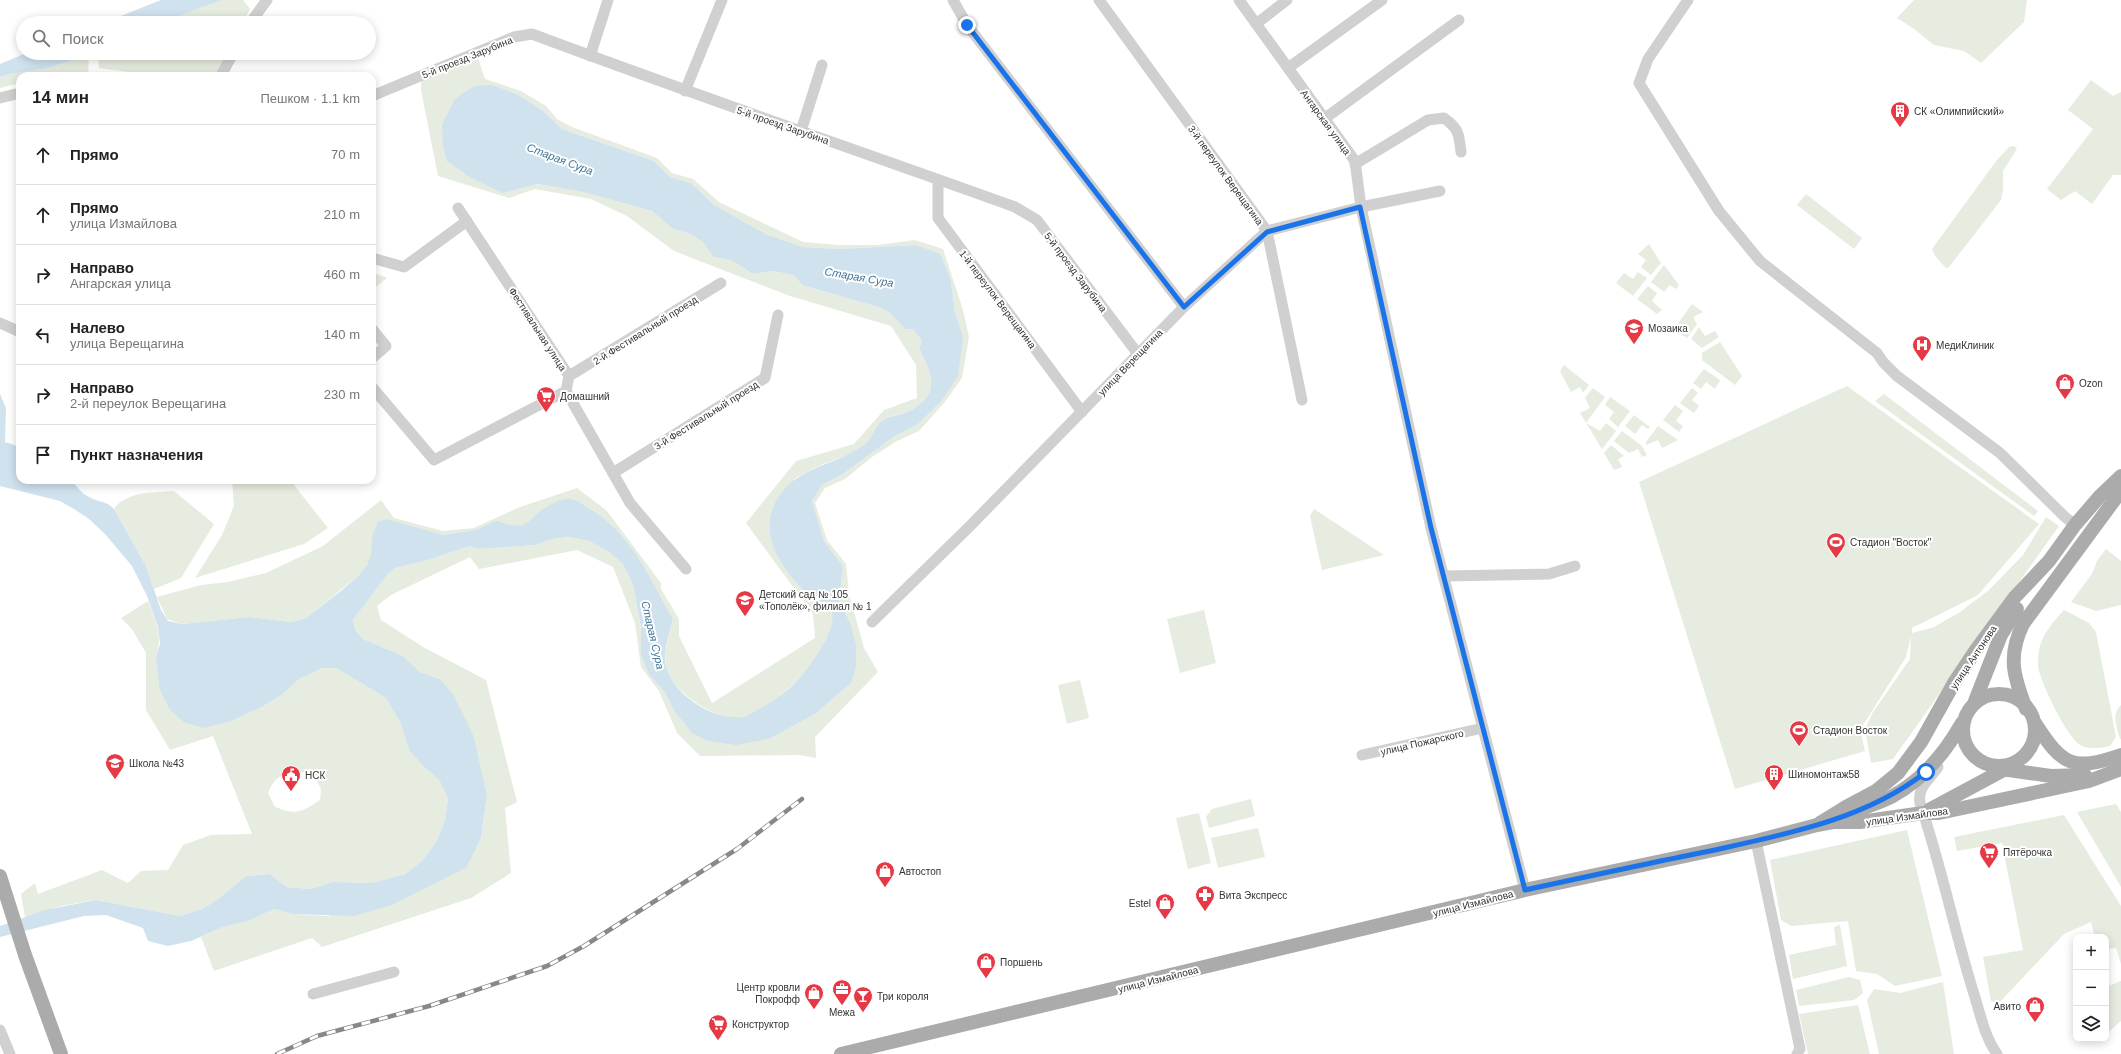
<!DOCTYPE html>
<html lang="ru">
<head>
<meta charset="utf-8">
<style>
  body { margin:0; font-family:Arial,sans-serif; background:#f6f6f6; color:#222 }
  .controls { position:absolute; right:12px; bottom:12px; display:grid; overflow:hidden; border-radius:8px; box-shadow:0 2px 10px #0003 }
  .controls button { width:36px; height:36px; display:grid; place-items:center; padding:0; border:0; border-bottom:1px solid #e0e0e0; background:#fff; color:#222; font:20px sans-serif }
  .stop { position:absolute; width:12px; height:12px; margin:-9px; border:3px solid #1a73e8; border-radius:50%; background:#fff }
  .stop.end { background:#1a73e8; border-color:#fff; box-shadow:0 1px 4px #0008 }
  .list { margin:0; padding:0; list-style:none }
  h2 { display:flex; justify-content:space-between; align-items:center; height:52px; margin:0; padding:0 16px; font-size:17px }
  h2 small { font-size:13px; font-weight:400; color:#767676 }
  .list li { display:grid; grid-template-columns:26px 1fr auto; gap:12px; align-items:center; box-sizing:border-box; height:60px; padding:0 16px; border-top:1px solid #e0e0e0 }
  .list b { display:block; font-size:15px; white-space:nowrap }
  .list p { margin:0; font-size:13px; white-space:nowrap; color:#767676 }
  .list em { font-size:13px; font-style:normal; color:#767676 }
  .icon { flex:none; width:22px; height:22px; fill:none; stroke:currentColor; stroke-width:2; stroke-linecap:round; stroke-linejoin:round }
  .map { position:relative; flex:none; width:2121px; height:1054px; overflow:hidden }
  .search { position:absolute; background:#fff; box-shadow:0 2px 10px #0003; left:16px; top:16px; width:360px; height:44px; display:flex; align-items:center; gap:10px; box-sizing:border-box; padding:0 14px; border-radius:22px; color:#767676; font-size:15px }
  .panel { position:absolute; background:#fff; box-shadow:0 2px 10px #0003; left:16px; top:72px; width:360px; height:412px; border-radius:12px }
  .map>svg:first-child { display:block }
  .green { fill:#e6ecdf; fill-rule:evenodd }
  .water { fill:#cfe2ee }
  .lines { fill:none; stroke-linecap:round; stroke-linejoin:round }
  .minor { stroke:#d0d0d0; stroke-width:11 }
  .major { stroke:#ababab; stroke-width:14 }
  .rail-casing { stroke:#888; stroke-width:4.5 }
  .rail { stroke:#fff; stroke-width:3; stroke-dasharray:9; stroke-linecap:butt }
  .route { stroke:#1a73e8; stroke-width:5 }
  .labels { text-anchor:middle; stroke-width:4; stroke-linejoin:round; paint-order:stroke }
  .street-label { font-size:10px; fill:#333; stroke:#fff }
  .poi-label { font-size:10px; fill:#333; stroke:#fff; text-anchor:start }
  .water-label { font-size:11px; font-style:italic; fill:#3f7597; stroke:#fff }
</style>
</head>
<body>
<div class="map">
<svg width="2121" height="1054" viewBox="0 0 2121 1054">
  <rect width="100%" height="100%" fill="#fff"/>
  <!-- green -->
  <g class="green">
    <path d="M222 0H243L250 9 243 23H160Z"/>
    <path d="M1914 0H2027L2024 22 1981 63 1964 51 1934 45 1914 29 1897 18Z"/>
    <path d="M98 53H229L216 76H158L99 68Z"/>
    <path d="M477 55 485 79 521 91 546 106 557 119 572 127 657 158 672 173 693 179 719 202 803 242 838 245H878L915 240 943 249 963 310 969 337 962 378 944 403 919 431 897 441 872 457 845 479 825 488 815 503 827 540 846 564 849 594 864 648 878 672 815 737 816 758 800 755 700 756 677 733 659 691 641 667 635 623 613 567 577 550 479 569 470 557 391 595 377 606 381 620 423 647 486 680 517 802 505 808 511 873 471 898 322 947 312 938 214 971 201 937 223 927 249 921 274 909 293 914 328 916 467 867 481 838 487 795 474 737 440 679 420 672 403 656 363 639 355 630 353 620 387 575 395 568 428 560 470 546 479 549 535 545 553 539 569 537 589 541 609 552 623 564 633 585 649 674 666 694 771 738 815 714 851 683 849 620 839 602 843 566 824 541 812 501 822 485 843 474 895 436 918 424 963 336 955 312 951 281 916 245 838 249 803 247 768 235 714 205 691 183 670 177 654 161 562 129 543 111 519 95 493 85 503 193 536 184 583 192 652 211 673 229 688 233 703 242 713 257 731 260 753 274 772 271 794 275 802 285 878 307 890 313 905 329H913L922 341 919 349C934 376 940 397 907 412 900 415 890 415 884 420 874 426 873 437 866 444 854 455 835 459 821 465 812 469 803 474 794 479L804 591C814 597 830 605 833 617 834 623 830 631 827 637 823 644 821 652 816 659 801 678 767 712 743 717 718 723 669 691 666 665 664 650 669 634 673 620L587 507 573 499 537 514 527 525 513 527 497 522 475 530 442 535 431 532 372 537 371 553 367 565 359 575 306 618 291 622 249 617 182 624 167 619 157 597 201 585 228 582 266 573 323 546 381 500 394 518 443 531 474 528 520 507 577 488 607 511 661 583V589L679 619V636L712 703 815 638 813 614 746 523 796 461 854 444 884 410 917 398 916 365 891 326 790 296 674 251 627 216 591 199 535 189 509 198 438 176 421 90V77Z"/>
    <path d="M89 56 88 76H20V83L0 88V77L9 74 48 68Z"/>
    <path d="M2091 80 2113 96 2121 92V175H2113L2092 204 2075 191 2061 200 2047 189 2093 129 2068 110Z"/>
    <path d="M2014 146 2017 149 2003 171V191L2001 200 1949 267 1946 268 1935 256 1932 249 1997 160 2009 147Z"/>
    <path d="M1806 194 1862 238 1854 249 1797 205Z"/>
    <path d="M1649 244 1661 263 1651 275 1641 267 1646 260 1638 254Z"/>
    <path d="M1664 265 1679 285 1676 289 1670 285 1664 292 1651 282Z"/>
    <path d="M372 272 387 278 372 290Z"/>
    <path d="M1638 272 1647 278 1633 296 1616 283 1624 273 1633 279Z"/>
    <path d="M1648 286 1657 293 1652 301 1662 310 1657 314 1637 299Z"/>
    <path d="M1692 304 1703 312 1693 317 1697 324 1687 338 1674 329Z"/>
    <path d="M1699 327 1705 336 1715 331 1719 337 1702 348 1691 339Z"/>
    <path d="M1720 342 1742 376 1735 385 1702 360V353Z"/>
    <path d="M1564 365 1589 385 1583 393 1580 387 1571 392 1560 371Z"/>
    <path d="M1704 369 1720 380 1715 389 1706 382 1701 389 1693 383Z"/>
    <path d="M1847 386 2039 524 1978 595 1912 628V633L1934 627 1960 612 1989 590 2023 555 2046 517 2059 526 1893 759 1871 763 1865 729 1873 712 1910 659 1911 636 1906 657 1860 730 1865 751 1735 789 1639 482Z"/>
    <path d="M1593 388 1605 397 1586 423 1600 431 1606 423 1616 431 1602 449 1580 413 1590 408 1585 398Z"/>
    <path d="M1692 388 1698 393 1692 400 1699 406 1694 413 1680 403Z"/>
    <path d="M1884 394 2038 511 2034 516 1875 401Z"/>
    <path d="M1610 397 1630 411 1618 427 1609 419 1614 412 1605 405Z"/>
    <path d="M1675 405 1683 411 1676 421 1683 426 1679 432 1663 420Z"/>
    <path d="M1634 415 1650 427 1648 429 1642 425 1635 434 1625 426Z"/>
    <path d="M1658 426 1678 440 1662 448 1658 440 1646 445V442Z"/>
    <path d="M1622 431 1642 446 1647 455 1642 457 1638 449 1629 453 1614 441Z"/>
    <path d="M1611 445 1624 456 1618 459 1622 467 1614 470 1604 453Z"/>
    <path d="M232 480H290L328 528 304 544 195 578 222 535 234 506Z"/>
    <path d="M174 491 214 524 181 578 154 589 146 566 114 509C126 491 154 493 174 491Z"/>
    <path d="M1314 509 1384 555 1322 570 1310 516Z"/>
    <path d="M2106 549 2121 561V605L2096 611 2071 602 2092 574 2097 561Z"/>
    <path d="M148 601C156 622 163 634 156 657L231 721 262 707 283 694 299 679 322 668H336L386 698 401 724 409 750 423 766 439 780 448 798 445 821 436 842 422 861 405 874 372 883 332 882 311 889 287 887 270 874 246 876 217 900 202 909 180 916 96 900 61 906 25 917 21 894 35 883 38 894 102 870 128 883 141 871 168 870 183 845 211 835 252 834 213 736 170 750 146 710V653L132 629 121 618ZM303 772 314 775 321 789 320 800C301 813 296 815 275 807L268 793C276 774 283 774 303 772Z"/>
    <path d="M1204 610 1216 663 1180 673 1167 619Z"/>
    <path d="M2064 610 2089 623 2096 632 2116 737 2110 746C2101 748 2088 750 2080 745 2066 736 2041 683 2038 667 2038 662 2038 656 2039 651 2041 635 2054 621 2064 610Z"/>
    <path d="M1080 680 1089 718 1067 724 1058 685Z"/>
    <path d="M2121 705V739H2120C2117 727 2111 715 2121 705Z"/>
    <path d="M1251 799 1255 816 1209 828 1206 817 1212 809Z"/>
    <path d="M2116 804 2121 812V887L2077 812Z"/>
    <path d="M1199 813 1211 863 1188 869 1176 818Z"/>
    <path d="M2064 815 2121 906V964L2116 948 2106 949V937H2095L2091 922 2064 934 1998 1004 1991 1001 1983 957 2023 950 2002 843 1957 851 1954 837Z"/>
    <path d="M1258 828 1265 857 1218 868 1211 838Z"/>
    <path d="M1907 830 1942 976 1895 986 1877 974 1856 971 1848 921 1791 926 1781 920 1770 860Z"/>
    <path d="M1840 925 1847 966 1793 979 1789 955 1836 945 1834 927Z"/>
    <path d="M1849 977 1860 980 1863 993 1854 1000 1799 1006 1796 990Z"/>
    <path d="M2121 981V1021L2106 1034V1015L2108 1013 2106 987Z"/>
    <path d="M1943 982 1954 1054H1879L1867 1000 1874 989 1900 993Z"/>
    <path d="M1858 1005 1870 1054H1808L1799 1014Z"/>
  </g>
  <!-- water -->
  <g class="water">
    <path d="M161 0H222L160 23H103Z"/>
    <path d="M26 53H97L48 68 9 74 0 77V64Z"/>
    <path d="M493 85 519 95 543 111 562 129 654 161 670 177 691 183 714 205 768 235 803 247 838 249 916 245 940 254 951 281 955 312 963 336 958 376 942 400 918 424 895 436 843 474 822 485 812 501 824 541 843 566 839 602 849 620 856 644V667L851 683 815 714 771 738 736 745 708 741 692 733 674 710 666 694 649 674 641 654V628L633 585 623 564 609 552 589 541 569 537 553 539 535 545 479 549 470 546 428 560 395 568 387 575 353 620 355 630 363 639 403 656 420 672 440 679 453 694 474 737 487 795 481 838 467 867 392 905 354 916 293 914 274 909 249 921 223 927 191 941 168 946 148 941 143 928 106 915 84 916 0 937V926L45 910 96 900 180 916 202 909 217 900 246 876 270 874 287 887 311 889 332 882 372 883 405 874 422 861 436 842 445 821 448 798 439 780 423 766 409 750 401 724 386 698 336 668H322L299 679 283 694 262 707 231 721 203 728 184 722 170 710 160 690 156 657 160 644 158 627 147 596 132 566 105 534 89 519 74 509 60 501 0 486V394L6 408 5 442 20 447V480H72C77 487 82 494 91 498 101 503 105 500 114 509L146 566 161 610 168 621 182 624 249 617 291 622 306 618 342 590 359 575 367 565 371 553 372 537 378 522 386 519 443 535 475 530 497 521C533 534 524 518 550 505 556 502 565 497 572 499 578 500 583 505 588 508 631 532 650 579 673 620 669 633 663 652 666 666 674 696 713 720 742 717 747 717 753 712 757 710 790 694 816 664 830 630 833 623 834 614 829 608 822 601 811 597 804 590 778 565 757 530 779 496 799 466 837 465 864 445 873 439 874 425 885 419 891 416 900 415 907 412 940 397 934 376 919 349L922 341 913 329H905L890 313 878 307 802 285 794 275 772 271 753 274 731 260 713 257 703 242 688 233 673 229 652 211 583 192 537 184 503 193 471 178 447 161 443 147 442 124 455 99 474 86Z"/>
  </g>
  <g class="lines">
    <!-- minor -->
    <g class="minor">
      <path d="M953 0 967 25 1184 307"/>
      <path d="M1099 0 1267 231 1302 400"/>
      <path d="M1239 0 1355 161 1361 207 1431 528 1525 890"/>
      <path d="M1688 0 1648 59 1639 83 1719 211 1760 261 1877 353 1883 362 1897 376 2000 453 2065 517 2075 525"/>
      <path d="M250 23 267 0"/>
      <path d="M1256 24 1287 0"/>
      <path d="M590 56 608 0"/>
      <path d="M1288 68 1382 0"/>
      <path d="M221 76 233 53"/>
      <path d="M685 91 722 0"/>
      <path d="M372 96 514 37 532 34C692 94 854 149 1015 207L1037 220 1138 354"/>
      <path d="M0 98 20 93"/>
      <path d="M1324 119 1459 20"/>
      <path d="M801 131 822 65"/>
      <path d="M1355 164 1428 120 1444 118C1459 129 1459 134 1461 152"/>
      <path d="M938 180V218L1082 412"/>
      <path d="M458 208 569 376 566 391 630 503 686 569"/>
      <path d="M372 258 404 267 467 221"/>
      <path d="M0 323 20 332"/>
      <path d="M372 329 386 346 372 358"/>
      <path d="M569 376 721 283"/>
      <path d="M372 387 434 460 566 391"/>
      <path d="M613 473 765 378 778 315"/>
      <path d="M1444 576 1549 574 1575 566"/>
      <path d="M872 622 970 526 1184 307 1267 231 1361 207 1440 191"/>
      <path d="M1362 755 1483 728"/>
      <path d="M1938 767C1930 779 1917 787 1920 803 1941 865 1954 929 1973 991 1980 1012 1984 1036 1997 1054"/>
      <path d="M1756 841 1800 1049 1797 1054"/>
      <path d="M313 994 394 972"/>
      <path d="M0 1030 10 1054"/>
    </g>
    <!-- major -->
    <g class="major">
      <circle cx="1999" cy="730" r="36"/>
      <path d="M1975 701 2001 635 2017 609"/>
      <path d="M2026 709C2014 677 2007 657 2023 624L2121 491"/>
      <path d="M2035 723C2062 765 2072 772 2121 755"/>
      <path d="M2002 769 2051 776 2085 775"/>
      <path d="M1929 810 2009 767"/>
      <path d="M1852 813C1865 807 1879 803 1891 797 1923 780 1945 753 1962 723"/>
      <path d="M1820 823 1846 807 1876 791 1898 773 1921 742 1954 683 1976 650 2015 597 2049 561 2075 525 2100 496 2121 476"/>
      <path d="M0 876 25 955 61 1054"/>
      <path d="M841 1054 1525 890 1756 841 1817 825 1833 822H1860L1923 813H1939L2089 781 2121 769"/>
    </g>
    <!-- rail casing -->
    <g class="rail-casing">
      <path id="rail" d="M277 1054 317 1036 429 1006 547 966 584 946 737 849 802 799"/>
    </g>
    <!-- rail -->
    <use href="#rail" class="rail"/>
  </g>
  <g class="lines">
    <!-- route -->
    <path class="route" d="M967 25 1184 307 1267 232 1360 207 1431 528 1525 890C1585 877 1645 864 1705 852 1782 835 1863 821 1926 772"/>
  </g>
  <!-- icons -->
  <defs>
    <g id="building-pin" transform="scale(1)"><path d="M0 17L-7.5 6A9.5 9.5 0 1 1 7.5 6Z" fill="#e63946" stroke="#fff"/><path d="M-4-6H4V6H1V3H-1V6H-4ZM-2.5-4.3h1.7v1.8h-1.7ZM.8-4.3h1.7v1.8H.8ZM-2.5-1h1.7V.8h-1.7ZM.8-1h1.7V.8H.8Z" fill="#fff"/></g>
    <g id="school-pin" transform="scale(1)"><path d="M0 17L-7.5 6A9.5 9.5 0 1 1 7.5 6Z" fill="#e63946" stroke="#fff"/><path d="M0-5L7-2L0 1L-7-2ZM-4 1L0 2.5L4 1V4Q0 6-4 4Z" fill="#fff"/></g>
    <g id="hospital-pin" transform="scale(1)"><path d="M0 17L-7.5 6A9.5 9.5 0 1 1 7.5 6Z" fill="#e63946" stroke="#fff"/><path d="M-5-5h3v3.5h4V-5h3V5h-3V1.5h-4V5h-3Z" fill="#fff"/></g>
    <g id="shop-pin" transform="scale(1)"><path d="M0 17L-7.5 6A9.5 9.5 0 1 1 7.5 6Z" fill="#e63946" stroke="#fff"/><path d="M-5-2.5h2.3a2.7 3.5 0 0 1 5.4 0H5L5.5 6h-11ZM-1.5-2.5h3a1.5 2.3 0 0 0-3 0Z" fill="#fff"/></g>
    <g id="supermarket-pin" transform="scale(1)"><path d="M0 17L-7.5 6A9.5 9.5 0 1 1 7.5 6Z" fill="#e63946" stroke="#fff"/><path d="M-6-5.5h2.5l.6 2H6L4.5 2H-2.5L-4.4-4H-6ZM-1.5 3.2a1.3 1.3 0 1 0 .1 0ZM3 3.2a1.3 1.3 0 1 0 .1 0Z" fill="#fff"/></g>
    <g id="stadium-pin" transform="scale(1)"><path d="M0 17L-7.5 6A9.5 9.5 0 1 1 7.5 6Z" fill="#e63946" stroke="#fff"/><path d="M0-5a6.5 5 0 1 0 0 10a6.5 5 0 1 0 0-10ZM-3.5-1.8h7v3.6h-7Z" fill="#fff"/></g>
    <g id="civic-pin" transform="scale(1)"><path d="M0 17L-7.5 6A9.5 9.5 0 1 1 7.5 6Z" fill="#e63946" stroke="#fff"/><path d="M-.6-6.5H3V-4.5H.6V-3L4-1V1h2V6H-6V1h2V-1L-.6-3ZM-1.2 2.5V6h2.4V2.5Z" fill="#fff"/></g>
    <g id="pharmacy-pin" transform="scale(1)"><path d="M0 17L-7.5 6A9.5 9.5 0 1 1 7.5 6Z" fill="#e63946" stroke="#fff"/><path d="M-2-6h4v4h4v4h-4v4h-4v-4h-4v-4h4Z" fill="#fff"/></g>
    <g id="office-pin" transform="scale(1)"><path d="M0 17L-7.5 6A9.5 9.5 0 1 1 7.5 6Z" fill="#e63946" stroke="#fff"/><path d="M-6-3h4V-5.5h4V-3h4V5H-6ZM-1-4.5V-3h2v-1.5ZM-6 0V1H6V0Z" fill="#fff"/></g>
    <g id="bar-pin" transform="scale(1)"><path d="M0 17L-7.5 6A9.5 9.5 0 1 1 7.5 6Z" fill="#e63946" stroke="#fff"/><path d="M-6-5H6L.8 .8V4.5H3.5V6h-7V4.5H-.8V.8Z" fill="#fff"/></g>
  </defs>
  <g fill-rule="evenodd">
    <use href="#building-pin" x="1900" y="111"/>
    <use href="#school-pin" x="1634" y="328"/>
    <use href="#hospital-pin" x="1922" y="345"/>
    <use href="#shop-pin" x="2065" y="383"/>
    <use href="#supermarket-pin" x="546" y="396"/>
    <use href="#stadium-pin" x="1836" y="542"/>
    <use href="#school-pin" x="745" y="600"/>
    <use href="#stadium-pin" x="1799" y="730"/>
    <use href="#school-pin" x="115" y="763"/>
    <use href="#building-pin" x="1774" y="774"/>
    <use href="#civic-pin" x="291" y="775"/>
    <use href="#supermarket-pin" x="1989" y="852"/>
    <use href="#shop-pin" x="885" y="871"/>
    <use href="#pharmacy-pin" x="1205" y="895"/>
    <use href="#shop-pin" x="1165" y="903"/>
    <use href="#shop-pin" x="986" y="962"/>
    <use href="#office-pin" x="842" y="989"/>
    <use href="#shop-pin" x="814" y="993"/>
    <use href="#bar-pin" x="863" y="996"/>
    <use href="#shop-pin" x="2035" y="1006"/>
    <use href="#supermarket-pin" x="718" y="1024"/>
  </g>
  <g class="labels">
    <!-- street labels -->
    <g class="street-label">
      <text transform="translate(467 57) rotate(-22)" y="4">5-й проезд Зарубина</text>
      <text transform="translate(1326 122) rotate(54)" y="4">Ангарская улица</text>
      <text transform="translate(783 125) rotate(19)" y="4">5-й проезд Зарубина</text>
      <text transform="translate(1226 175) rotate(54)" y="4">3-й переулок Верещагина</text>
      <text transform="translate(1076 272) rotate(53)" y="4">5-й проезд Зарубина</text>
      <text transform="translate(998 299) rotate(53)" y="4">1-й переулок Верещагина</text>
      <text transform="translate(538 329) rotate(57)" y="4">Фестивальная улица</text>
      <text transform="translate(645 330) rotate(-32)" y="4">2-й Фестивальный проезд</text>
      <text transform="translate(1130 362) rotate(-46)" y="4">улица Верещагина</text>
      <text transform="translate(706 415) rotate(-32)" y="4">3-й Фестивальный проезд</text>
      <text transform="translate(1973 657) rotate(-56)" y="4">улица Антонова</text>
      <text transform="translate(1422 742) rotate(-13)" y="4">улица Пожарского</text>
      <text transform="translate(1907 816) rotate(-8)" y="4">улица Измайлова</text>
      <text transform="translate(1473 903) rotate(-14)" y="4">улица Измайлова</text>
      <text transform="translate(1158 979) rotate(-14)" y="4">улица Измайлова</text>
    </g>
    <!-- poi labels -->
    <g class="poi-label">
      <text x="1914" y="115">СК «Олимпийский»</text>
      <text x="1648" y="332">Мозаика</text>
      <text x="1936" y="349">МедиКлиник</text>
      <text x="2079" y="387">Ozon</text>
      <text x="560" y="400">Домашний</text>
      <text x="1850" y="546">Стадион "Восток"</text>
      <text x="759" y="598">Детский сад № 105<tspan x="759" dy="12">«Тополёк», филиал № 1</tspan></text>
      <text x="1813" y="734">Стадион Восток</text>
      <text x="129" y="767">Школа №43</text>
      <text x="1788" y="778">Шиномонтаж58</text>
      <text x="305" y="779">НСК</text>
      <text x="2003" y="856">Пятёрочка</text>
      <text x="899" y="875">Автостоп</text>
      <text x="1219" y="899">Вита Экспресс</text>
      <text x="1151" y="907" text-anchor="end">Estel</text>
      <text x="1000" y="966">Поршень</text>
      <text x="800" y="991" text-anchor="end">Центр кровли<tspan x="800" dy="12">Покрофф</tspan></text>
      <text x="877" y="1000">Три короля</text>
      <text x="2021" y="1010" text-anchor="end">Авито</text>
      <text x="842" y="1016" text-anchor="middle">Межа</text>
      <text x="732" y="1028">Конструктор</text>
    </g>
    <!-- water labels -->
    <g class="water-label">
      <text transform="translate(560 159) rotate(21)" y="4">Старая Сура</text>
      <text transform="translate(859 277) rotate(10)" y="4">Старая Сура</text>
      <text transform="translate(653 635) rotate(77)" y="4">Старая Сура</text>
    </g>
  </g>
</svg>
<div class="controls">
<button>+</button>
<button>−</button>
<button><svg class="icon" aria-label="layers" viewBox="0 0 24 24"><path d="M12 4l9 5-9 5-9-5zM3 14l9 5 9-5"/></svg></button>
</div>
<div class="stop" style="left:1926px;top:772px"></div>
<div class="stop end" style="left:967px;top:25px"></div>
<div class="search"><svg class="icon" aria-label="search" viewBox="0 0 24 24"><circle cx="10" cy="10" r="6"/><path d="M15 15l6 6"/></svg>Поиск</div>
<section class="panel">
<h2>14 мин<small>Пешком · 1.1 km</small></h2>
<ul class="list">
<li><svg class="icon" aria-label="ahead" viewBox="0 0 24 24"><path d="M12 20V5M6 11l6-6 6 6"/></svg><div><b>Прямо</b></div><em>70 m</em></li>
<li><svg class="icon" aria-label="ahead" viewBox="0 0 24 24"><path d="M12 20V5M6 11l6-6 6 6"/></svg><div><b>Прямо</b><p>улица Измайлова</p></div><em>210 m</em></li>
<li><svg class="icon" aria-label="right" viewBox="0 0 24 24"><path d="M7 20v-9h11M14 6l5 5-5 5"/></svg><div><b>Направо</b><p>Ангарская улица</p></div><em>460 m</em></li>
<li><svg class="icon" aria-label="left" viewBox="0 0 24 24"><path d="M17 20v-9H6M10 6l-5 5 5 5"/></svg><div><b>Налево</b><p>улица Верещагина</p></div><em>140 m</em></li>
<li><svg class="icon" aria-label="right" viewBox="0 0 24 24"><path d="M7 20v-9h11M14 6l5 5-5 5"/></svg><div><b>Направо</b><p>2-й переулок Верещагина</p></div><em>230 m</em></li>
<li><svg class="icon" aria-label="arrive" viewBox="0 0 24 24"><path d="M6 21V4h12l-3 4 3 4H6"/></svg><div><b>Пункт назначения</b></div></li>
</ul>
</section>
</div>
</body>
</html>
